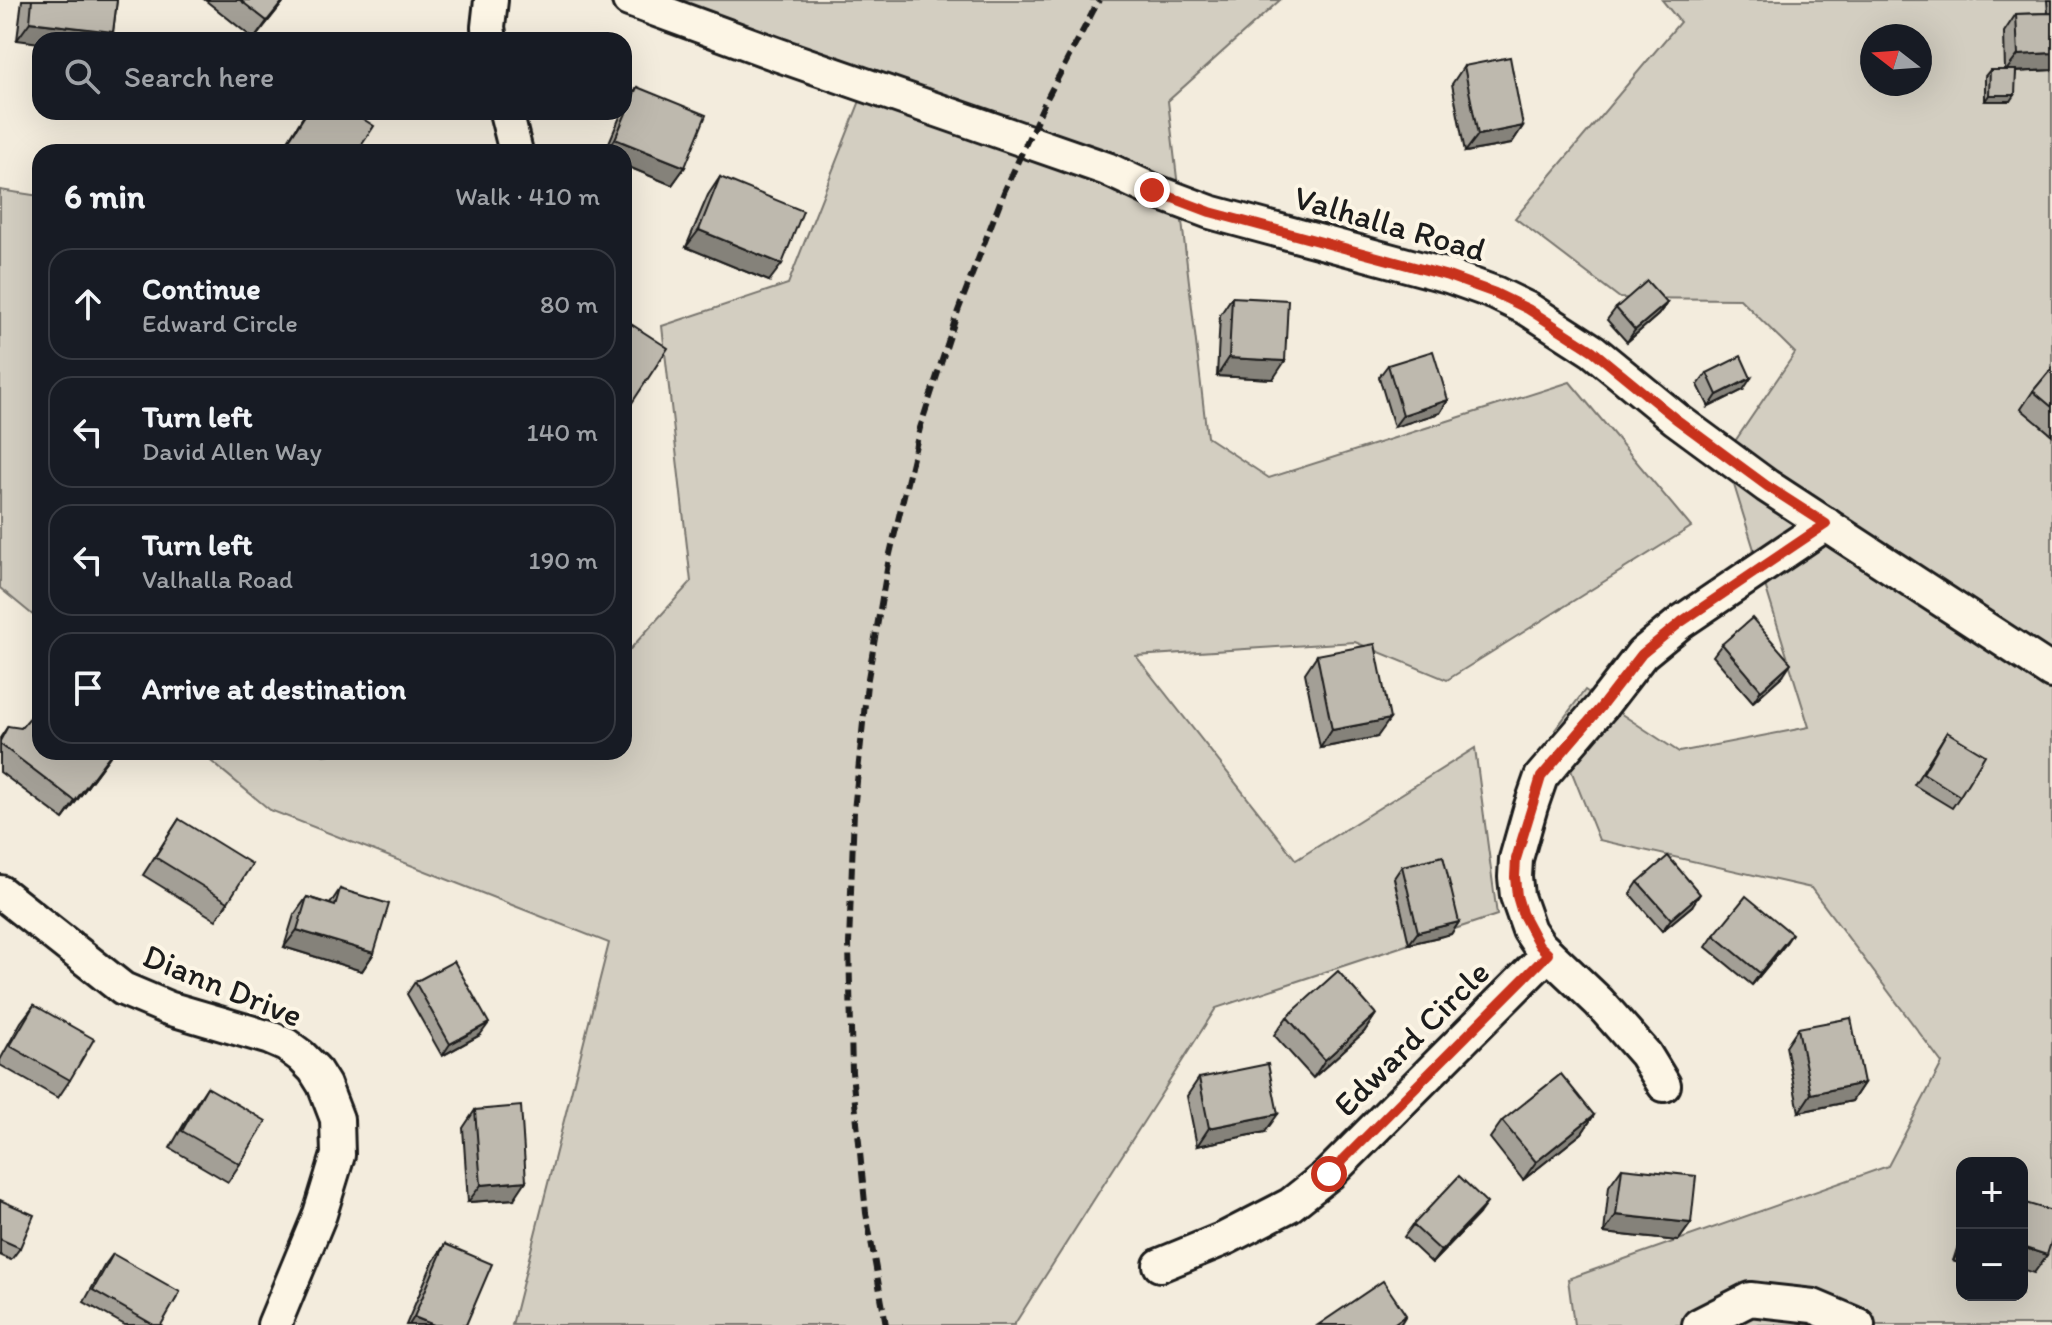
<!DOCTYPE html>
<html lang="en">
<head>
<meta charset="utf-8">
<style>
  body { margin:0; font-family:Itim,sans-serif; background:#242831; color:#f1f3f6 }
  .controls { position:absolute; right:24px; bottom:24px; display:grid; overflow:hidden; border-radius:16px; box-shadow:0 8px 32px #0002 }
  .controls button { width:72px; height:72px; display:grid; place-items:center; padding:0; border:0; border-bottom:2px solid #363941; background:#171b24; color:#f1f3f6; font:40px sans-serif }
  .compass { position:absolute; left:1860px; top:24px; width:72px; height:72px; border-radius:50%; background:#171b24; box-shadow:0 8px 32px #0002; rotate:287deg }
  .stop { position:absolute; width:24px; height:24px; margin:-18px; border:6px solid #c8321e; border-radius:50%; background:#fff }
  .stop.end { background:#c8321e; border-color:#fff; box-shadow:0 2px 8px #0008 }
  .list { margin:0; padding:0; list-style:none }
  h2 { display:flex; justify-content:space-between; align-items:center; height:104px; margin:0; padding:0 32px; font-size:34px }
  h2 small { font-size:26px; font-weight:400; color:#9ea1a6 }
  .list li { display:grid; grid-template-columns:52px 1fr auto; gap:24px; align-items:center; box-sizing:border-box; height:112px; margin:0 16px 16px; padding:0 16px; border:2px solid #363941; border-radius:24px }
  .list b { display:block; font-size:30px; white-space:nowrap }
  .list p { margin:0; font-size:26px; white-space:nowrap; color:#9ea1a6 }
  .list em { font-size:26px; font-style:normal; color:#9ea1a6 }
  .icon { flex:none; width:44px; height:44px; fill:none; stroke:currentColor; stroke-width:2; stroke-linecap:round; stroke-linejoin:round }
  .map { position:relative; flex:none; width:2052px; height:1325px; overflow:hidden }
  .search { position:absolute; background:#171b24; box-shadow:0 8px 32px #0002; left:32px; top:32px; width:600px; height:88px; display:flex; align-items:center; gap:20px; box-sizing:border-box; padding:0 28px; border-radius:24px; color:#9ea1a6; font-size:30px }
  .panel { position:absolute; background:#171b24; box-shadow:0 8px 32px #0002; left:32px; top:144px; width:600px; height:616px; border-radius:24px }
  .map>svg:first-child { display:block }
  .green { fill:#d3cec1; stroke:#78756e; stroke-width:2; fill-rule:evenodd }
  .lines { fill:none; stroke-linecap:round; stroke-linejoin:round }
  .minor-casing { stroke:#1c1c1c; stroke-width:38 }
  .minor { stroke:#fcf5e5; stroke-width:32 }
  .rail { stroke:#1c1c1c; stroke-width:6; stroke-dasharray:12 6; stroke-linecap:butt }
  .wall { fill:#a39f96; stroke:#1c1c1c; stroke-width:2 }
  .shaded-wall { fill:#85827a; stroke:#1c1c1c; stroke-width:2 }
  .building { fill:#beb9ae; stroke:#1c1c1c; stroke-width:2 }
  .route { stroke:#c8321e; stroke-width:10 }
  .labels { text-anchor:middle; stroke-width:8; stroke-linejoin:round; paint-order:stroke }
  .street-label { font-size:34px; fill:#1c1c1c; stroke:#fcf5e5 }
</style>
</head>
<body>
<div class="map">
<svg width="2052" height="1325" viewBox="0 0 2052 1325">
  <rect width="100%" height="100%" fill="#f3ecdd"/>
  <filter id="ink" filterUnits="userSpaceOnUse"><feTurbulence type="fractalNoise" baseFrequency=".0125" numOctaves="2"/><feDisplacementMap in="SourceGraphic" scale="16" xChannelSelector="R" yChannelSelector="G"/><feConvolveMatrix kernelMatrix="1 2 1 2 8 2 1 2 1" color-interpolation-filters="sRGB"/></filter>
  <g filter="url(#ink)">
    <!-- green -->
    <g class="green">
      <path d="M649 0H1280L1168 101 1207 437 1269 478 1570 382 1691 527 1447 680 1355 642 1136 656 1296 860 1475 748 1497 915 1216 1008 1014 1325H512L609 943 270 810 200 752H317L324 755 344 752H624V656L691 582 662 326 788 284 865 88Z"/>
      <path d="M1662 0H2052V1325H1574L1568 1279 1888 1166 1942 1063 1811 888 1599 840 1555 730 1585 690 1679 752 1809 727 1725 456 1795 353 1740 299 1620 298 1515 218 1680 22ZM1872 36H1920V84H1872ZM1962 1163H2022V1295H1962Z"/>
      <path d="M0 190 40 196V621L0 588Z"/>
    </g>
    <g class="lines">
      <!-- minor casing -->
      <g class="minor-casing">
        <g id="minor">
          <path d="M629 0 779 55 1107 169 1154 191 1210 212 1448 276 1495 293 1528 309 1593 351 1676 419 1767 486 2052 672"/>
          <path d="M490 40 488 27 491 0"/>
          <path d="M506 112 516 152"/>
          <path d="M0 892 123 989 168 1008 270 1038 286 1045 301 1056 314 1069 324 1085 337 1119 338 1155 320 1214 274 1325"/>
          <path d="M1664 1085 1645 1054 1599 1002 1539 945 1529 930 1517 896 1515 877 1516 859 1531 806 1541 777 1601 707 1642 654 1681 622 1826 524"/>
          <path d="M1160 1265 1226 1238 1290 1205 1329 1174 1548 954"/>
          <path d="M1699 1325 1750 1299 1813 1306 1858 1325"/>
        </g>
      </g>
      <!-- minor -->
      <use href="#minor" class="minor"/>
      <!-- rail -->
      <path class="rail" d="M886 1325 866 1213 852 1072 849 944 854 811 867 684 889 558 920 428 958 311 1004 192 1044 104 1099 0"/>
    </g>
    <!-- wall -->
    <g class="wall">
      <path d="M22 0H117L113 32 108 40H17Z"/>
      <path d="M205 0H285L254 39Z"/>
      <path d="M2047 0H2052V70L2016 72 2011 101H1985V76L1990 70H2005L2004 32 2016 14 2048 13Z"/>
      <path d="M1464 66 1523 126 1511 144 1465 152 1452 84Z"/>
      <path d="M637 87 685 167 672 185 624 165V152H605L622 112H624L625 105Z"/>
      <path d="M306 112H352L357 152H281Z"/>
      <path d="M720 177 769 281 686 247 708 195Z"/>
      <path d="M1232 297 1273 379 1217 376 1220 315Z"/>
      <path d="M1667 303 1658 315 1627 342 1607 320 1616 308Z"/>
      <path d="M1388 365 1448 400 1440 413 1394 427 1379 377Z"/>
      <path d="M2052 368V435L2021 409 2033 391Z"/>
      <path d="M1707 373 1743 390 1709 407 1698 385Z"/>
      <path d="M1722 644 1783 675 1753 702 1713 656Z"/>
      <path d="M1317 655 1377 737 1320 748 1305 673Z"/>
      <path d="M8 726 40 752H113L63 819 0 772V738Z"/>
      <path d="M1947 732 1960 796 1952 808 1914 785Z"/>
      <path d="M179 819 228 902 216 920 143 875Z"/>
      <path d="M1402 866 1459 922 1451 934 1409 944 1394 878Z"/>
      <path d="M1638 882 1692 906 1662 931 1630 894Z"/>
      <path d="M340 889 374 953 362 971 284 947 294 915 307 897 330 904Z"/>
      <path d="M1714 935 1784 946 1752 985 1706 947Z"/>
      <path d="M415 982 480 1035 442 1056 407 994Z"/>
      <path d="M34 1005 70 1080 58 1098 0 1065V1060L21 1022Z"/>
      <path d="M1376 1014 1364 1032 1313 1078 1274 1035 1287 1017Z"/>
      <path d="M1798 1028 1864 1083 1852 1101 1799 1112 1786 1046Z"/>
      <path d="M1199 1078 1265 1132 1197 1146 1187 1096Z"/>
      <path d="M207 1087 240 1164 228 1182 170 1148 195 1105Z"/>
      <path d="M475 1110 514 1199 468 1202 463 1128Z"/>
      <path d="M1594 1115 1582 1133 1523 1180 1490 1138 1502 1121Z"/>
      <path d="M1622 1168 1691 1223 1678 1241 1604 1233 1609 1186Z"/>
      <path d="M0 1200 20 1248 11 1260 0 1255Z"/>
      <path d="M1478 1215 1432 1263 1404 1237 1413 1225Z"/>
      <path d="M1962 1233V1264L1953 1261Z"/>
      <path d="M445 1244 466 1325H406L433 1262Z"/>
      <path d="M113 1254 161 1325H125L84 1302 104 1266Z"/>
    </g>
    <!-- shaded-wall -->
    <g class="shaded-wall">
      <path d="M284 0H285L254 39 267 21Z"/>
      <path d="M30 22 113 32 108 40H40V43L17 40Z"/>
      <path d="M2052 53V70L2005 72 2018 55Z"/>
      <path d="M1989 95H2015L2011 101H1985Z"/>
      <path d="M1523 126 1511 144 1465 152 1478 135Z"/>
      <path d="M615 139 685 167 672 185 624 165V152H606Z"/>
      <path d="M699 230 782 264 769 281 686 247Z"/>
      <path d="M1667 303 1658 315 1627 342 1635 330Z"/>
      <path d="M1229 358 1285 361 1273 379 1217 376Z"/>
      <path d="M1751 378 1743 390 1709 407 1717 395Z"/>
      <path d="M1448 400 1440 413 1394 427 1403 415Z"/>
      <path d="M1791 663 1783 675 1753 702 1761 690Z"/>
      <path d="M1390 719 1377 737 1320 748 1332 730Z"/>
      <path d="M113 752 63 819 75 801Z"/>
      <path d="M1700 894 1692 906 1662 931 1671 919Z"/>
      <path d="M1459 922 1451 934 1409 944 1418 932Z"/>
      <path d="M297 930 374 953 362 971 284 947Z"/>
      <path d="M1792 934 1784 946 1752 985 1760 973Z"/>
      <path d="M1376 1014 1364 1032 1313 1078 1325 1060Z"/>
      <path d="M489 1023 480 1035 442 1056 450 1044Z"/>
      <path d="M1864 1083 1852 1101 1799 1112 1811 1094Z"/>
      <path d="M1278 1114 1265 1132 1197 1146 1209 1128Z"/>
      <path d="M1594 1115 1582 1133 1523 1180 1536 1162Z"/>
      <path d="M526 1181 514 1199 468 1202 481 1185Z"/>
      <path d="M1487 1203 1478 1215 1432 1263 1441 1251Z"/>
      <path d="M1616 1215 1691 1223 1678 1241 1604 1233Z"/>
      <path d="M2022 1247 2047 1255 2034 1273 2022 1269Z"/>
      <path d="M1962 1248V1264L1953 1261Z"/>
      <path d="M1406 1315 1400 1325H1392Z"/>
      <path d="M414 1317 434 1325H409Z"/>
    </g>
    <!-- building -->
    <g class="building">
      <path d="M32 0H117L113 32 30 22Z"/>
      <path d="M240 0H284L267 21Z"/>
      <path d="M2052 13V53L2018 55 2016 14Z"/>
      <path d="M1510 57 1523 126 1478 135 1464 66Z"/>
      <path d="M1990 70H2016L2015 95H1989Z"/>
      <path d="M637 87 706 115 685 167 615 139Z"/>
      <path d="M307 112H352L374 126 357 152H291L284 148Z"/>
      <path d="M720 177 803 211 782 264 699 230Z"/>
      <path d="M1647 281 1667 303 1635 330 1616 308Z"/>
      <path d="M1232 297 1288 300 1285 361 1229 358Z"/>
      <path d="M631 324 668 348 624 415V335Z"/>
      <path d="M1433 351 1448 400 1403 415 1388 365Z"/>
      <path d="M1741 356 1751 378 1717 395 1707 373Z"/>
      <path d="M2052 368V407L2033 391Z"/>
      <path d="M1752 618 1791 663 1761 690 1722 644Z"/>
      <path d="M1375 644 1390 719 1332 730 1317 655Z"/>
      <path d="M33 714 40 718V752H112L75 801 0 744V741L8 726 21 728Z"/>
      <path d="M1947 732 1985 755 1960 796 1923 773Z"/>
      <path d="M179 819 252 864 228 902 155 857Z"/>
      <path d="M1443 856 1459 922 1418 932 1402 866Z"/>
      <path d="M1668 856 1700 894 1671 919 1638 882Z"/>
      <path d="M340 889 389 904 374 953 297 930 307 897 335 906Z"/>
      <path d="M1746 896 1792 934 1760 973 1714 935Z"/>
      <path d="M454 961 489 1023 450 1044 415 982Z"/>
      <path d="M1338 971 1376 1014 1325 1060 1287 1017Z"/>
      <path d="M34 1005 94 1039 70 1080 10 1046Z"/>
      <path d="M1851 1018 1864 1083 1811 1094 1798 1028Z"/>
      <path d="M1268 1064 1278 1114 1209 1128 1199 1078Z"/>
      <path d="M1561 1074 1594 1115 1536 1162 1502 1121Z"/>
      <path d="M207 1087 266 1121 240 1164 182 1131Z"/>
      <path d="M521 1106 526 1181 481 1185 475 1110Z"/>
      <path d="M1622 1168 1696 1176 1691 1223 1616 1215Z"/>
      <path d="M1459 1176 1487 1203 1441 1251 1413 1225Z"/>
      <path d="M0 1200 34 1215 20 1248 0 1239Z"/>
      <path d="M2022 1202 2052 1211V1239L2047 1255 2022 1247Z"/>
      <path d="M445 1244 492 1264 466 1325H434L414 1317Z"/>
      <path d="M113 1254 180 1292 161 1325H154L93 1290Z"/>
      <path d="M1383 1281 1406 1315 1392 1325H1318Z"/>
    </g>
  </g>
  <g class="lines" filter="url(#ink)">
    <!-- route -->
    <path class="route" d="M1152 190 1210 212 1448 276 1495 293 1528 309 1593 351 1676 419 1767 486 1826 524 1681 622 1642 654 1601 707 1541 777 1516 859 1515 877 1517 896 1522 913 1539 945 1548 954 1329 1174"/>
  </g>
  <g class="labels">
    <!-- street labels -->
    <g class="street-label">
      <text transform="translate(1390 223) rotate(16)" y="12">Valhalla Road</text>
      <text transform="translate(223 985) rotate(22)" y="12">Diann Drive</text>
      <text transform="translate(1411 1038) rotate(-45)" y="12">Edward Circle</text>
    </g>
  </g>
</svg>
<div class="controls">
<button>+</button>
<button>−</button>
</div>
<svg class="compass" viewBox="-18 -18 36 36"><path d="M0-13l5 13h-10z" fill="#e53935"/><path d="M0 13l5-13h-10z" fill="#9ea1a6"/></svg>
<div class="stop" style="left:1329px;top:1174px"></div>
<div class="stop end" style="left:1152px;top:190px"></div>
<div class="search"><svg class="icon" aria-label="search" viewBox="0 0 24 24"><circle cx="10" cy="10" r="6"/><path d="M15 15l6 6"/></svg>Search here</div>
<section class="panel">
<h2>6 min<small>Walk · 410 m</small></h2>
<ul class="list">
<li><svg class="icon" aria-label="ahead" viewBox="0 0 24 24"><path d="M12 20V5M6 11l6-6 6 6"/></svg><div><b>Continue</b><p>Edward Circle</p></div><em>80 m</em></li>
<li><svg class="icon" aria-label="left" viewBox="0 0 24 24"><path d="M17 20v-9H6M10 6l-5 5 5 5"/></svg><div><b>Turn left</b><p>David Allen Way</p></div><em>140 m</em></li>
<li><svg class="icon" aria-label="left" viewBox="0 0 24 24"><path d="M17 20v-9H6M10 6l-5 5 5 5"/></svg><div><b>Turn left</b><p>Valhalla Road</p></div><em>190 m</em></li>
<li><svg class="icon" aria-label="arrive" viewBox="0 0 24 24"><path d="M6 21V4h12l-3 4 3 4H6"/></svg><div><b>Arrive at destination</b></div></li>
</ul>
</section>
</div>
</body>
</html>
